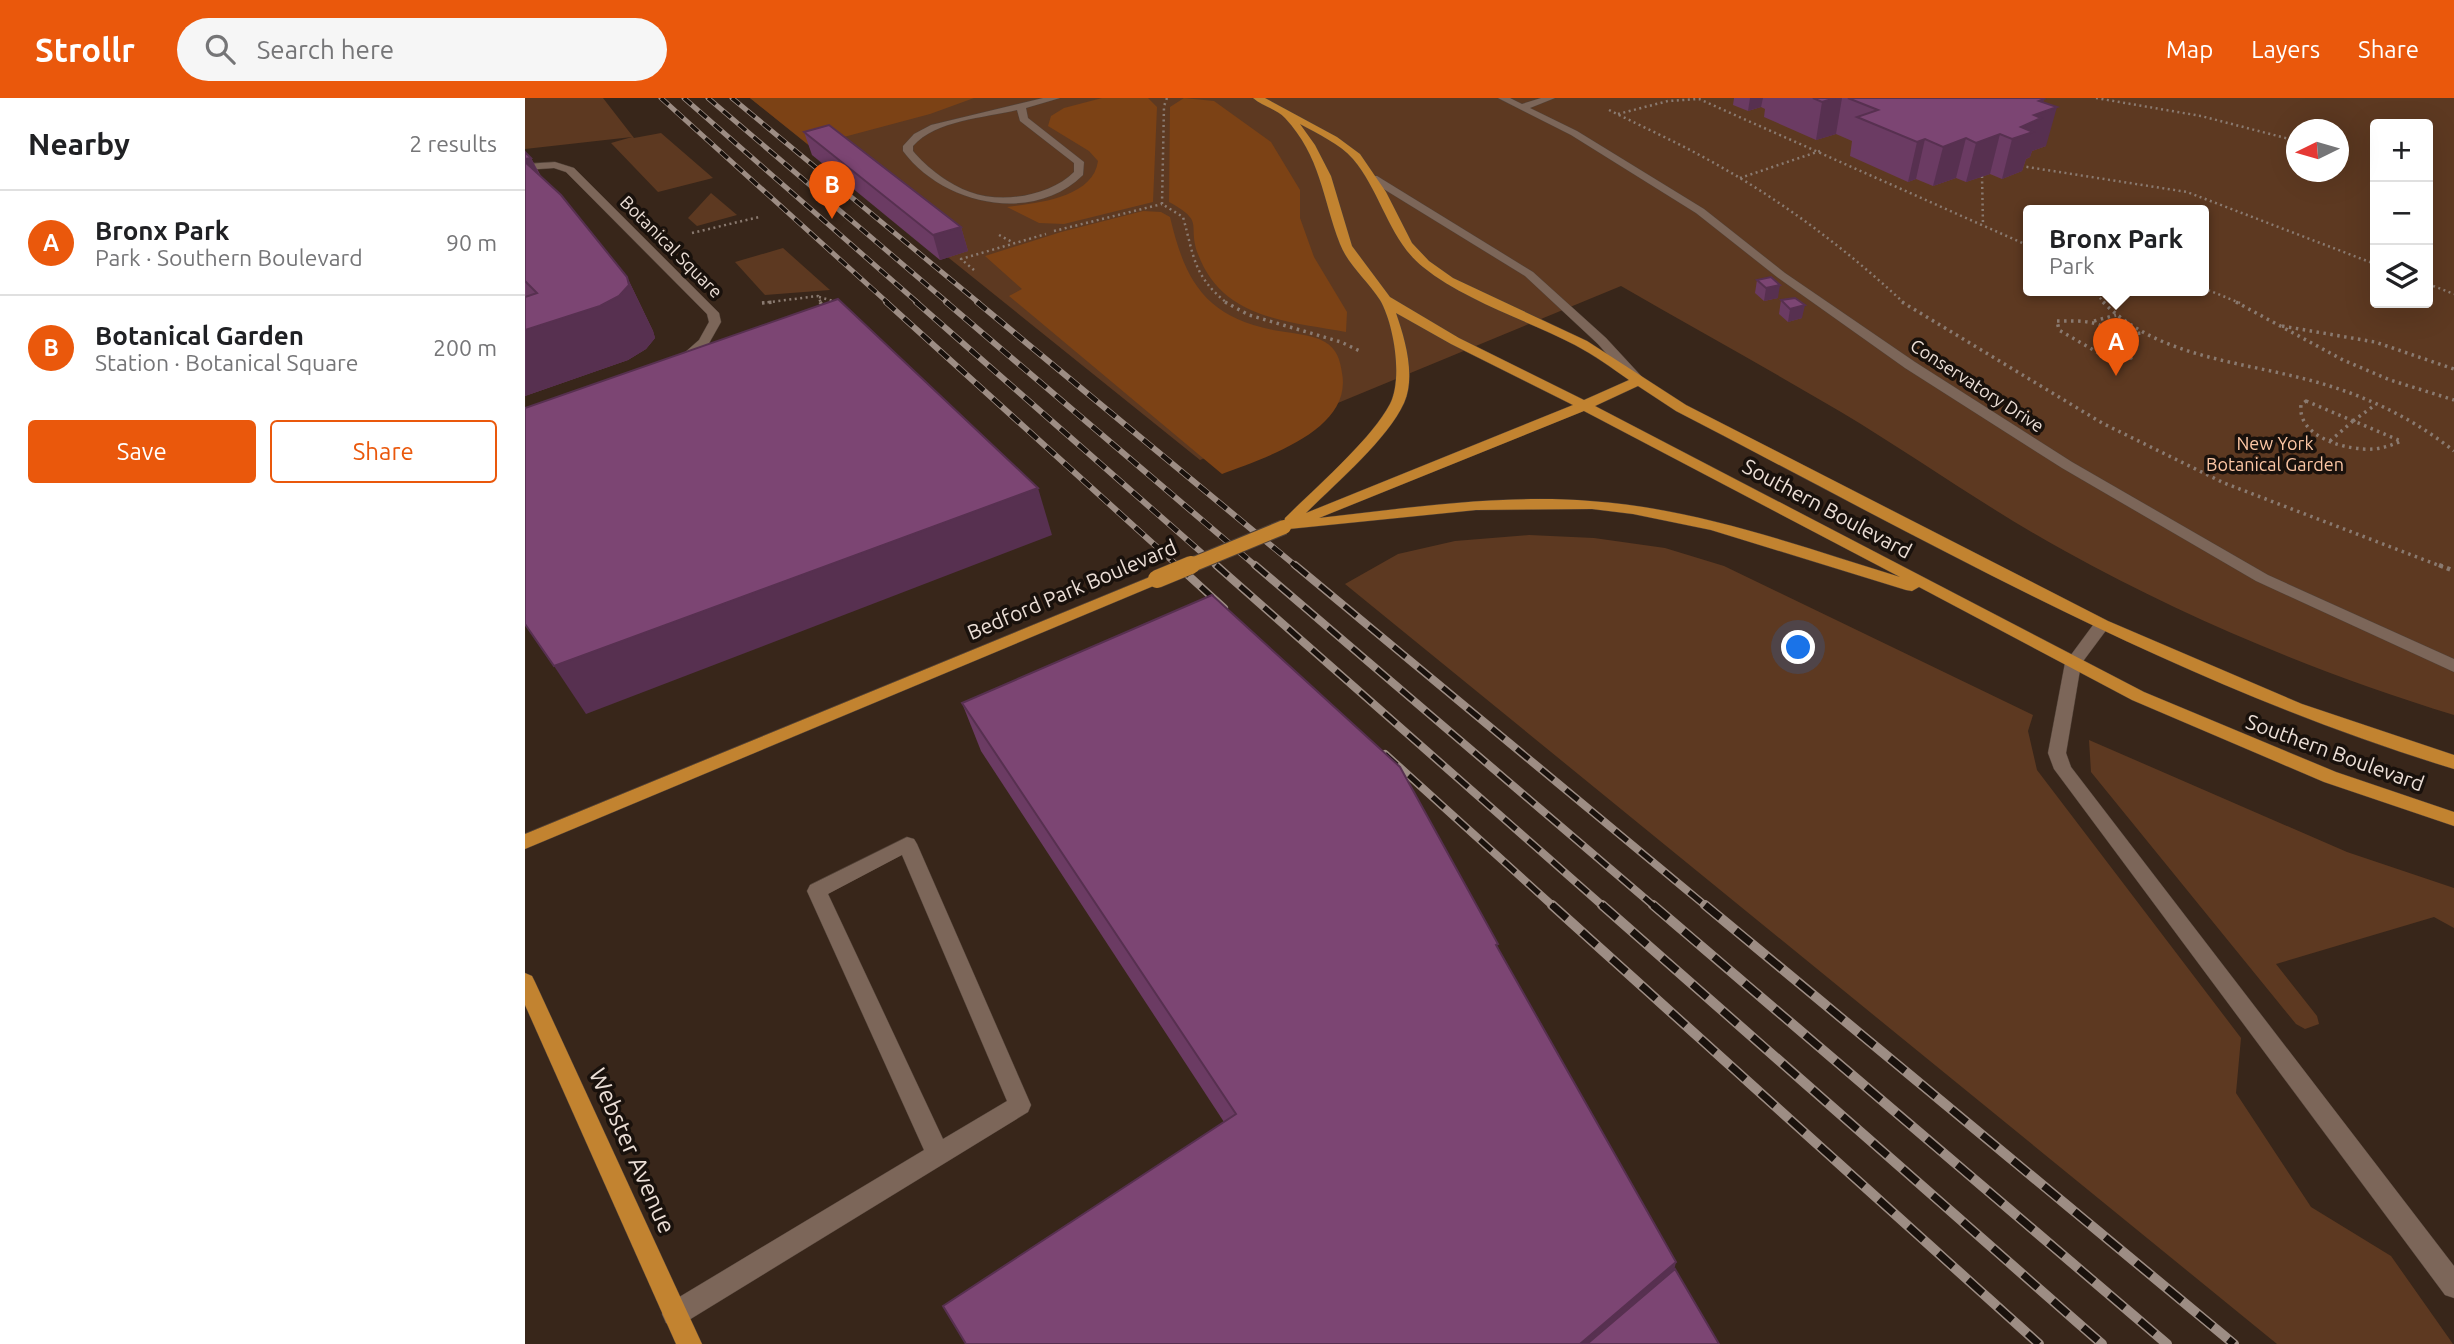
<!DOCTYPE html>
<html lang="en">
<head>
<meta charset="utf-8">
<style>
  body { margin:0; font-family:Ubuntu,sans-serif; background:#f6f6f6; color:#202124 }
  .controls { position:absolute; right:21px; top:21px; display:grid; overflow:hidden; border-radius:7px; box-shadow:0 7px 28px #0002 }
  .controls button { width:63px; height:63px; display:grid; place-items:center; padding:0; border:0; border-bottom:2px solid #e0e0e0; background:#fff; color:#202124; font:35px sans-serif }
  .compass { position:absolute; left:1761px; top:21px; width:63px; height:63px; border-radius:50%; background:#fff; box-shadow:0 7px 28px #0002; rotate:265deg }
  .you { position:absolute; left:1274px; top:550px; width:24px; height:24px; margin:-18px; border:5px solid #fff; border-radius:50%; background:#1a73e8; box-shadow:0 0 0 10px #1a73e833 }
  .badge { display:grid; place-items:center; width:46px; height:46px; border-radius:50%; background:#ea580c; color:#fff; font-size:23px; font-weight:700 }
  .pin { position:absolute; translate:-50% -58px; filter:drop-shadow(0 2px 4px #0008) }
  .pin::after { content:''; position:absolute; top:37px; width:24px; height:21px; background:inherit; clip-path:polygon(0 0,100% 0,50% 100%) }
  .popup { position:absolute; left:1498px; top:107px; width:186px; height:91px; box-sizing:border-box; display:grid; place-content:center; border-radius:7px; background:#fff; filter:drop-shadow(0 2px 5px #0005); font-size:23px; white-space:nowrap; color:#757577 }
  .popup b { font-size:26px; color:#202124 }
  .popup::after { content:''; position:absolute; left:50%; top:100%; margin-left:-14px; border:14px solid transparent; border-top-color:#fff }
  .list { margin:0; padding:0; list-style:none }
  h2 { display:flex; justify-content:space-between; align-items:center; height:91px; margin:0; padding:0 28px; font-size:30px }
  h2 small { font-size:23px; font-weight:400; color:#757577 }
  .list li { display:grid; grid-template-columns:46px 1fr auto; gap:21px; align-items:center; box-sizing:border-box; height:105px; padding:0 28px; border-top:2px solid #e0e0e0 }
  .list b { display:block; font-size:26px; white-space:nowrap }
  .list p { margin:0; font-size:23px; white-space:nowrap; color:#757577 }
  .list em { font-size:23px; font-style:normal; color:#757577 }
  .actions { display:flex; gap:14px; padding:21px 28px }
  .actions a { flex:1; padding:16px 0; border:2px solid #ea580c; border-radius:7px; text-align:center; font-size:24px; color:#ea580c }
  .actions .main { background:#ea580c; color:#fff }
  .icon { flex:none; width:38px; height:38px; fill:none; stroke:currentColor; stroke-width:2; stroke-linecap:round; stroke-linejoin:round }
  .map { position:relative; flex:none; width:1929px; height:1246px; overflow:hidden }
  header { display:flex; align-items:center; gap:42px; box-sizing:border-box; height:98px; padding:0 35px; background:#ea580c; color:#fff }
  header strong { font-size:33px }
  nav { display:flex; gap:38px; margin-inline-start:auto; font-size:24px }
  .search { width:490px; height:63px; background:#f6f6f6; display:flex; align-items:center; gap:18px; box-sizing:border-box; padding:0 24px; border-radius:38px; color:#757577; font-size:26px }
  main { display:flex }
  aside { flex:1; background:#fff }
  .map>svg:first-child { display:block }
  .green { fill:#5d3921; fill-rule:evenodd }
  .forest { fill:#7c4215 }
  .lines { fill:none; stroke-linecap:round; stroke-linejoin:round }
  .minor-casing { stroke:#504137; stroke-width:1 }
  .major-casing { stroke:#504137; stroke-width:1 }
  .path-far2 { stroke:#8a7a70; stroke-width:2.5; stroke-dasharray:2 3.5; stroke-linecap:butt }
  .path-far1 { stroke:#8a7a70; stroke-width:3.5; stroke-dasharray:2.5 4.5; stroke-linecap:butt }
  .path { stroke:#8a7a70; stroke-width:4.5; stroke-dasharray:3.5 5; stroke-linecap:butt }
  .minor { fill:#7c6659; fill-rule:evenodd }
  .major { fill:#c28330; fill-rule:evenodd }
  .rail-far3-casing { stroke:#9d8d84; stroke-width:5 }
  .rail-far2-casing { stroke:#9d8d84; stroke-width:6 }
  .rail-far1-casing { stroke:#9d8d84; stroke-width:8 }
  .rail-casing { stroke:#9d8d84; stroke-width:10 }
  .rail-far3 { stroke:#19110c; stroke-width:3.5; stroke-dasharray:10; stroke-linecap:butt }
  .rail-far2 { stroke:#19110c; stroke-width:4.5; stroke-dasharray:12; stroke-linecap:butt }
  .rail-far1 { stroke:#19110c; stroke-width:5; stroke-dasharray:16; stroke-linecap:butt }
  .rail { stroke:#19110c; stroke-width:7; stroke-dasharray:20; stroke-linecap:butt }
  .major-bridge-far1-casing { stroke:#504137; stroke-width:16; stroke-linecap:butt }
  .major-bridge-casing { stroke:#504137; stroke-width:19; stroke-linecap:butt }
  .major-bridge-far1 { stroke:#c28330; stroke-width:14 }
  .major-bridge { stroke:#c28330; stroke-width:18 }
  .wall { fill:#6b3b63 }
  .shaded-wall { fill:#573050 }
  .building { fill:#7c4573; stroke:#573050; stroke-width:2 }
  .labels { text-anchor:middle; stroke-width:7; stroke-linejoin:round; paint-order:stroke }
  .far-street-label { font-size:18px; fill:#ecdfd7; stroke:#19110c }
  .far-park-label { font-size:18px; fill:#fcc6a4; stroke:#19110c }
  .street-label { font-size:21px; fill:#ecdfd7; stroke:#19110c }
  .near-street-label { font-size:24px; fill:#ecdfd7; stroke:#19110c }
</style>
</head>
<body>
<header>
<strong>Strollr</strong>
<div class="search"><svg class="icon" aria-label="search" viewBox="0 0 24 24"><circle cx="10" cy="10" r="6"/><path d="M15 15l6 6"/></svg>Search here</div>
<nav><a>Map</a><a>Layers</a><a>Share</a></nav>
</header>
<main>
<aside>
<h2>Nearby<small>2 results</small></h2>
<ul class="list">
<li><span class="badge">A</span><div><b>Bronx Park</b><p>Park · Southern Boulevard</p></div><em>90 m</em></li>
<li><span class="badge">B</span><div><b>Botanical Garden</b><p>Station · Botanical Square</p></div><em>200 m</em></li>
</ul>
<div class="actions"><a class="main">Save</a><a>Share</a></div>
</aside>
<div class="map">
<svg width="1929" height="1246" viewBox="0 0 1929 1246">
  <rect width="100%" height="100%" fill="#38261a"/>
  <!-- green -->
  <g class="green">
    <path d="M0 0H78L109 40 136 35 188 80 133 94 86 45 107 39 0 51Z"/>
    <path d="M225 0H1929V617C1795 576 1663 521 1540 453 1463 411 1391 359 1316 314 1243 271 1169 230 1096 188L675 362ZM1850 26H1903V205H1850ZM1772 32H1814V74H1772ZM1504 112H1678V192H1504Z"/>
    <path d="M186 95 212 117 172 128 163 120Z"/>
    <path d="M258 150 305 192 240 197 210 164Z"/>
    <path d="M1004 437 1069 440 1140 450 1199 468 1508 617 1503 633 1512 672 1716 940 1711 995 1786 1109 1866 1158 1928 1246H1752L820 486 873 456 930 443Z"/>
    <path d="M1564 642 1822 754 1929 790V830L1909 819 1751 866 1792 918 1794 926 1780 931 1771 926 1566 674Z"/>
  </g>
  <!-- forest -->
  <g class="forest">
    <path d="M225 0H449L405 16 285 48Z"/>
    <path d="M577 0H623L632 9 628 104 539 126 514 125 482 109C512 105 568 100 573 63L564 53 523 28 526 18 539 10Z"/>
    <path d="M659 0 689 3 746 44 775 92V120L789 159 822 214 821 234C762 223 697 221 673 156 662 126 681 124 644 104L645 9Z"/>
    <path d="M618 113 636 114 645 119C660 183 680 218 748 232 763 235 787 236 800 244 812 251 815 262 817 275 828 333 738 360 697 376L484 198 497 191 460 158 536 134Z"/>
  </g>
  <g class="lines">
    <!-- minor casing -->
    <g class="minor-casing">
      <g id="minor">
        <path d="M518 0H535L501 10 503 20 559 64 558 77C507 127 417 106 378 53V48L389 36 406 27ZM492 12 495 23 549 65V74C525 98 477 106 445 94 425 87 402 70 388 53V48C411 22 459 20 492 12Z"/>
        <path d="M973 0H985L997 6 1016 0H1030L1005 10 1052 33 1179 111 1260 175 1390 264 1547 364 1743 477 1929 561V574L1731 483 1537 370 1380 270 1252 179 1171 115 1046 37Z"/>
        <path d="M30 64 49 70 194 215 196 224 183 247 160 267H150L149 264 174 242 184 224 182 216 41 74 29 70 0 72V66Z"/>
        <path d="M844 78H852L1008 174 1081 240 1118 280V286H1108L1073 246 1000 178 844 82Z"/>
        <path d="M1577 522 1585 527 1556 566 1541 655 1546 669 1929 1168V1200L1920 1197 1529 671 1523 655 1540 565 1571 523Z"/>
        <path d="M382 739 389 741 392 746 506 1007 503 1014 159 1225 150 1229 141 1225 137 1216 141 1207 399 1052 282 793 285 787ZM377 757 482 1003 418 1041 303 796Z"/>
      </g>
    </g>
    <!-- major casing -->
    <g class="major-casing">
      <g id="major">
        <path d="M728 0H740L812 39 835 56 861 94 887 145 904 163 928 180 1062 243 1161 307 1583 523 1777 606 1929 657V671C1655 588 1404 444 1151 313L1113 288 1070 308 1619 594 1811 674 1929 714V728L1799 684 1607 602 1394 489 1387 493 1381 492 1186 432 1108 416 1067 411 951 412 754 432 752 429 754 426 759 425 760 420C790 390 846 342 865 306 878 281 869 226 855 202 843 183 823 167 815 146 797 99 796 59 760 20 752 11 737 8 728 0ZM775 26C793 36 815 46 828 61 856 94 864 142 898 169 940 203 1002 222 1050 247 1069 257 1087 270 1104 282L1059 302 934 240 865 199 827 148 806 78 790 47ZM871 215 926 246 1048 307 781 415C810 386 862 342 879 305 891 278 880 241 871 215ZM1059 313 1375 479C1274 448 1171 410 1065 403 974 396 884 410 794 420Z"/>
        <path d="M632 476 638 478 640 481 638 484 0 751V736Z"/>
        <path d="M0 875 7 878 10 884 177 1246H151L0 907Z"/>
      </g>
    </g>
    <!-- path-far2 -->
    <g class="path-far2">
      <path d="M642 0 639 8 637 106 658 119C669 158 668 178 702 205"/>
      <path d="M1571 0 1676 18 1772 43"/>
      <path d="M1084 12C1116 28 1149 43 1180 60 1252 99 1319 149 1379 205"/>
      <path d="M1093 16 1143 3 1174 1 1504 148"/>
      <path d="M1496 68 1662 94 1850 166"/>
      <path d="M1457 78 1458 127"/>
      <path d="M1215 80 1295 53"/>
      <path d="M529 133 637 106"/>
      <path d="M167 135 234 119"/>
      <path d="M474 137 489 145"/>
      <path d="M449 172 436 161 521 136"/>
      <path d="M1903 186 1929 196"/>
      <path d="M1678 190 1715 205"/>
      <path d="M1567 192 1580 205"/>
      <path d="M294 199 312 204"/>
      <path d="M237 205 293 198 296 205"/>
    </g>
    <!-- path-far1 -->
    <g class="path-far1">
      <path d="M295 204 297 207"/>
      <path d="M700 204 724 217 816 244 837 254"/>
      <path d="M1377 204 1577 325 1699 385 1918 469"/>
      <path d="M1578 204C1631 258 1711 263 1780 281 1835 295 1885 318 1929 353"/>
      <path d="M1711 204 1818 262 1865 282 1929 302"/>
      <path d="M237 205 249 204"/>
      <path d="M1532 223C1554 223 1575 221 1591 238 1597 243 1600 249 1607 254L1606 260 1586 262 1534 232Z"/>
      <path d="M1569 223 1591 217"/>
      <path d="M1757 228 1850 244 1929 271"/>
      <path d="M1592 238 1616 235"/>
      <path d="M1781 303 1876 343C1867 347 1859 350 1849 351 1824 353 1772 340 1776 307Z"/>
      <path d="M1828 323 1850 307"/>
      <path d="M1805 343 1828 323"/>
    </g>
    <!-- path -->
    <path class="path" d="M1914 467 1929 473"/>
    <!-- minor -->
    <use href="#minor" class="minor"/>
    <!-- major -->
    <use href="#major" class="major"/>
    <!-- rail-far3 casing -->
    <g class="rail-far3-casing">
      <g id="rail-far3">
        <path d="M136 0 363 205"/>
        <path d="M159 0 393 205"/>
        <path d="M183 0 423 205"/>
        <path d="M207 0 454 205"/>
      </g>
    </g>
    <!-- rail-far2 casing -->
    <g class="rail-far2-casing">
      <g id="rail-far2">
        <path d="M361 204 654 469"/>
        <path d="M391 204 693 469"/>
        <path d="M421 204 732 469"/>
        <path d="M452 204 772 469"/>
      </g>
    </g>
    <!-- rail-far1 casing -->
    <g class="rail-far1-casing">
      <g id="rail-far1">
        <path d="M652 467 699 510"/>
        <path d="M691 467 1079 809"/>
        <path d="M730 467 1130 809"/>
        <path d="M770 467 1182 809"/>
        <path d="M860 656 1029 809"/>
      </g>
    </g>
    <!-- rail casing -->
    <g class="rail-casing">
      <g id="rail">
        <path d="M1027 807 1514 1246"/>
        <path d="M1077 807 1577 1246"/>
        <path d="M1128 807 1642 1246"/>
        <path d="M1180 807 1709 1246"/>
      </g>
    </g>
    <!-- rail-far3 -->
    <use href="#rail-far3" class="rail-far3"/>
    <!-- rail-far2 -->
    <use href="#rail-far2" class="rail-far2"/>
    <!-- rail-far1 -->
    <use href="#rail-far1" class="rail-far1"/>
    <!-- rail -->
    <use href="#rail" class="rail"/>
    <!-- major-bridge-far1 casing -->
    <g class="major-bridge-far1-casing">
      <path id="major-bridge-far1" d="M662 469 759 429"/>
    </g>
    <!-- major-bridge casing -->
    <g class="major-bridge-casing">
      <path id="major-bridge" d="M632 481 666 467"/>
    </g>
    <!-- major-bridge-far1 -->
    <use href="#major-bridge-far1" class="major-bridge-far1"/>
    <!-- major-bridge -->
    <use href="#major-bridge" class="major-bridge"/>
  </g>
  <!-- wall -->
  <g class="wall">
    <path d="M1209 0H1517L1519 1 1518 4 1521 48 1507 53 1505 59 1501 61 1497 73 1477 81 1465 76 1441 84 1431 80 1408 88 1391 81 1383 84 1325 58 1327 43 1311 36 1291 42 1239 19 1240 11 1236 9 1223 13 1208 7Z"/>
    <path d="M279 34 436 129 443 153 415 162 287 57Z"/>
    <path d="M0 54 6 60 16 78 102 179 128 233 130 240 121 251 103 262 0 298Z"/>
    <path d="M1232 182 1253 200 1239 203 1230 195Z"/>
    <path d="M1256 202 1277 220 1263 224 1254 216Z"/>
    <path d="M437 605 973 851 1150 1171 699 1024 456 653Z"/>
  </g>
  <!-- shaded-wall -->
  <g class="shaded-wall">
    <path d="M1225 0H1238L1236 9 1223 13Z"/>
    <path d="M1310 0H1317L1311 36 1291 42 1297 4Z"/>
    <path d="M1519 1 1515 15 1532 9 1521 48 1507 53 1505 59 1501 61 1497 73 1477 81 1487 41 1514 3Z"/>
    <path d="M1475 36 1465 76 1441 84 1451 45Z"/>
    <path d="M1441 40 1431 80 1408 88 1418 49Z"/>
    <path d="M1400 41 1391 81 1383 84 1392 44Z"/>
    <path d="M6 60 31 109 0 67V61Z"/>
    <path d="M436 129 443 153 415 162 408 137Z"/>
    <path d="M102 179 128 233 130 240 121 251 103 262 0 298V232Z"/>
    <path d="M1255 187 1253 200 1239 203 1241 190Z"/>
    <path d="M1280 207 1277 220 1263 224 1265 211Z"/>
    <path d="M513 390 527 437 61 616 29 568Z"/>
    <path d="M1151 1164 1142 1204 1093 1246H1055Z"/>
  </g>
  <!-- building -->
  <g class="building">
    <path d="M1288 0H1310L1297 4Z"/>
    <path d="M1323 0H1517L1519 1 1514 3 1532 9 1509 17 1516 20 1496 29 1508 34 1487 41 1475 36 1451 45 1441 40 1418 49 1400 41 1392 44 1332 19 1353 12Z"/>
    <path d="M304 27 436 129 408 137 279 34Z"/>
    <path d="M0 54 6 60 0 61Z"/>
    <path d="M0 64 36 97 102 179 104 187 94 198 75 208 0 232V199L12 195 0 183Z"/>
    <path d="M1246 179 1255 187 1241 190 1232 182Z"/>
    <path d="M1270 200 1280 207 1265 211 1256 202Z"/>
    <path d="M313 201 513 390 29 568 0 526V310Z"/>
    <path d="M687 497 875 669 973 846 971 847 1151 1164 1055 1246H441L418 1208 711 1016 437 605Z"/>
    <path d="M1150 1171 1194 1246H1062Z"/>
  </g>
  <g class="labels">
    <!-- far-street labels -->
    <g class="far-street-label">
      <text transform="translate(146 149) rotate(45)" y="6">Botanical Square</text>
      <text transform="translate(1452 288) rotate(33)" y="6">Conservatory Drive</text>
    </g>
    <!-- far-park labels -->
    <g class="far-park-label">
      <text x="1750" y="352">New York<tspan x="1750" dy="21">Botanical Garden</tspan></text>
    </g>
    <!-- street labels -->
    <g class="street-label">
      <text transform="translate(1302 411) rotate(28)" y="7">Southern Boulevard</text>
      <text transform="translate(547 492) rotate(-23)" y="7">Bedford Park Boulevard</text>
      <text transform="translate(1810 655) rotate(20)" y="7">Southern Boulevard</text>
    </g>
    <!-- near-street labels -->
    <g class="near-street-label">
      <text transform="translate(107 1053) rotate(66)" y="8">Webster Avenue</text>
    </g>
  </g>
</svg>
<div class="controls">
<button>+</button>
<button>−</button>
<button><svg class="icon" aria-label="layers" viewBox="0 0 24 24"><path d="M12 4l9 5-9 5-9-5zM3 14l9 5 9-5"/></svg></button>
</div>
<svg class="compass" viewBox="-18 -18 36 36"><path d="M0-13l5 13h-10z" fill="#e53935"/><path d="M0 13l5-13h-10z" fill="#757577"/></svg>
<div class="you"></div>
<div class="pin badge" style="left:1591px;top:278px">A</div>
<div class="popup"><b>Bronx Park</b>Park</div>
<div class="pin badge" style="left:307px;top:121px">B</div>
</div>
</main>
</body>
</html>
